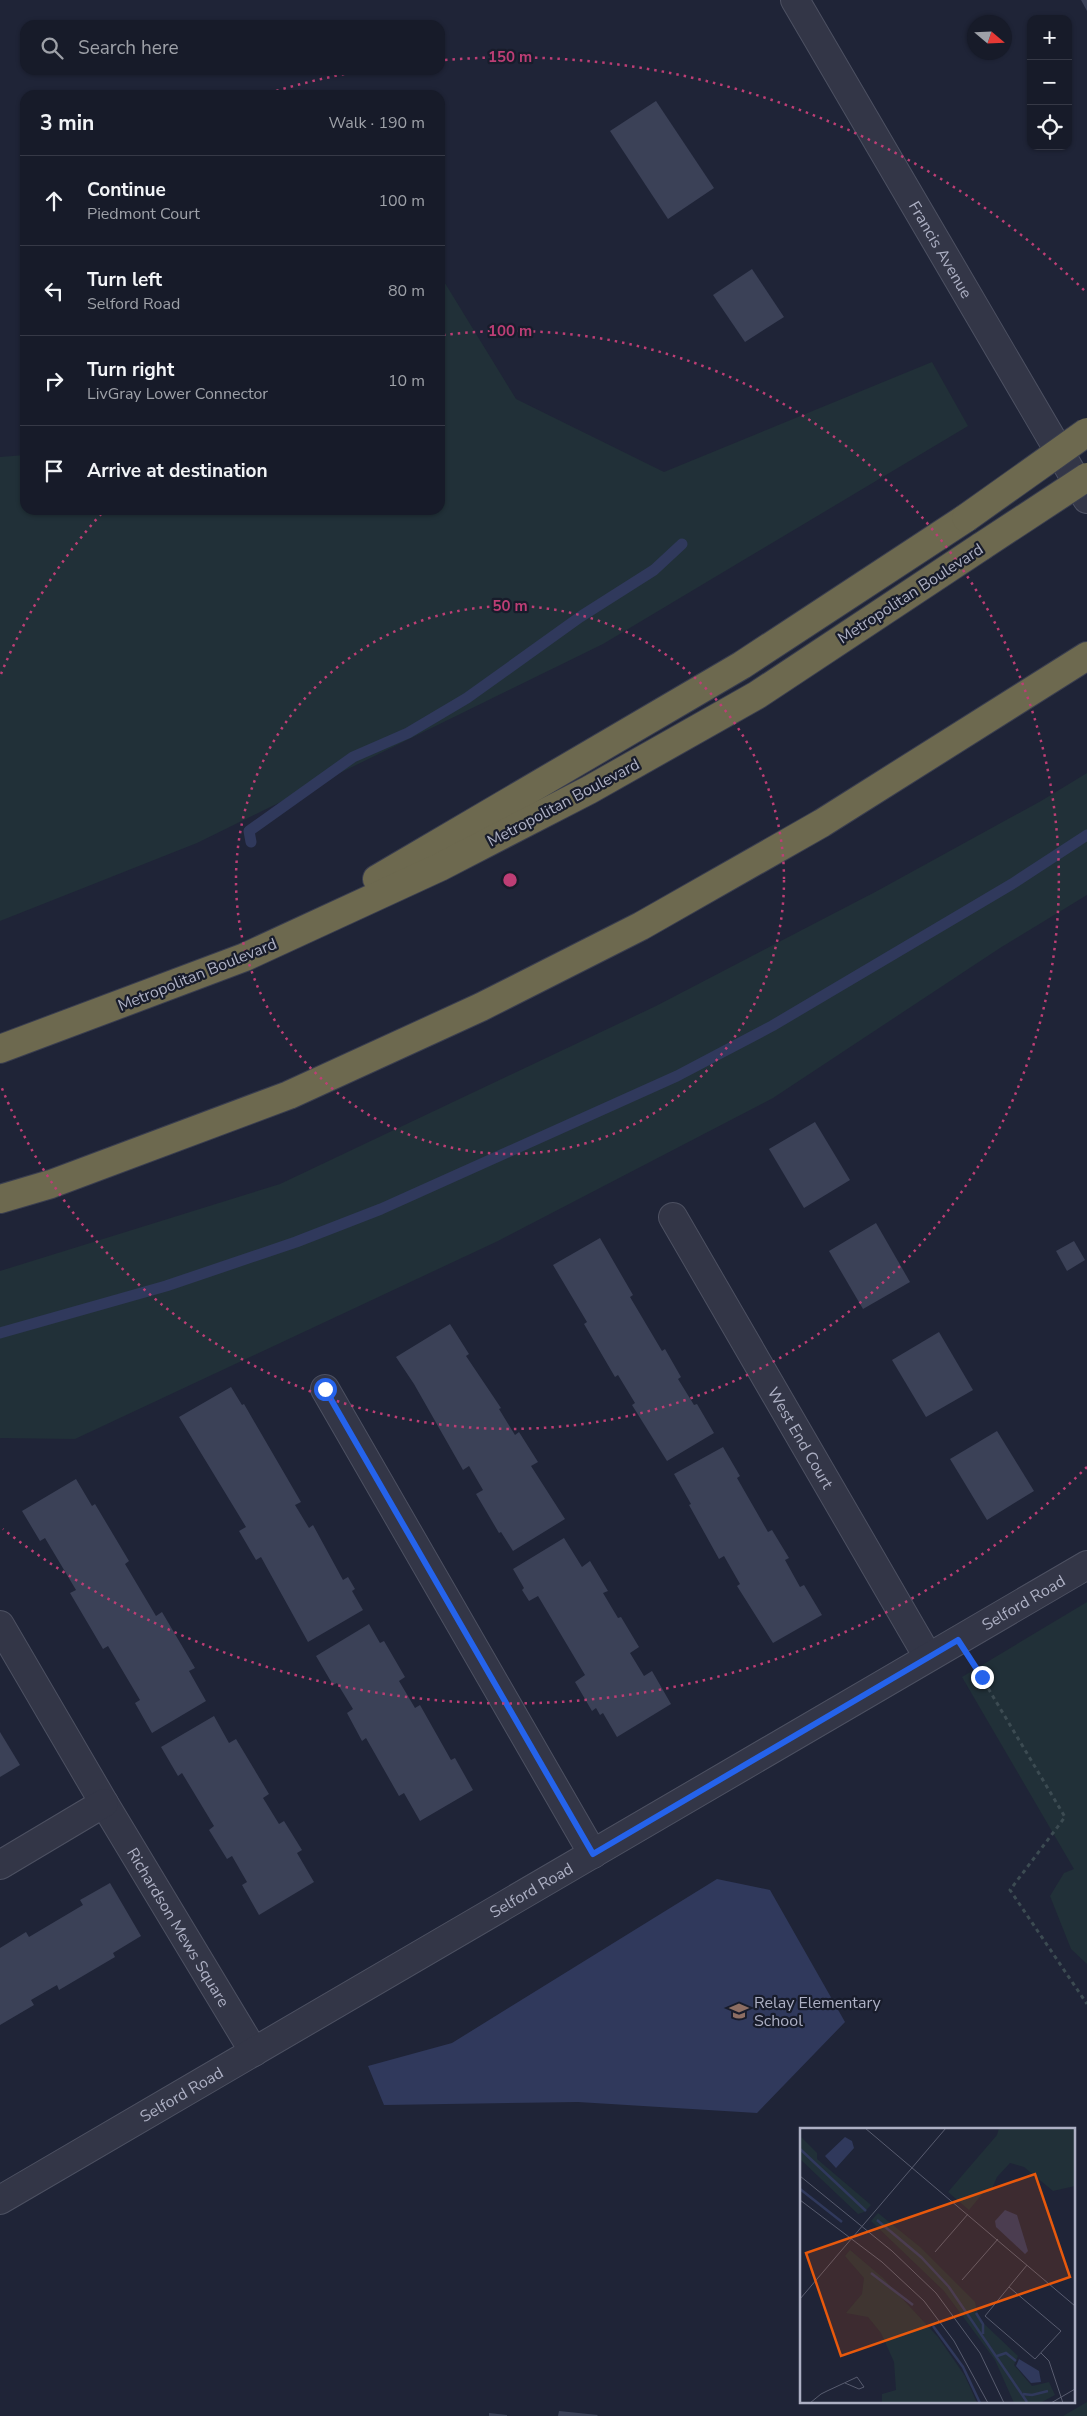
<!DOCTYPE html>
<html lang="en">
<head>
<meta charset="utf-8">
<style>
  body { margin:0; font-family:"Nunito Sans",sans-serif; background:#202431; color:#f1f3f6 }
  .controls { position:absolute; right:15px; top:15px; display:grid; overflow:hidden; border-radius:10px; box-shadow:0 1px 4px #0004 }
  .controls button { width:45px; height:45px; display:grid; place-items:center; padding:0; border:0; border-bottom:1px solid #363946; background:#171b29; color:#f1f3f6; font:25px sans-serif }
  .compass { position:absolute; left:967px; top:15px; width:45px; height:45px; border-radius:50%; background:#171b29; box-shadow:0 1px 4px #0004; rotate:109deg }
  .stop { position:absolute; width:15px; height:15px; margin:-11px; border:4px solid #2563eb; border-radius:50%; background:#fff }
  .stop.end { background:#2563eb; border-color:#fff; box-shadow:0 1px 5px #0008 }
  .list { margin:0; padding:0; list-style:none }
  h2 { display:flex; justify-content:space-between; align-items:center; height:65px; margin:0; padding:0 20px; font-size:21px }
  h2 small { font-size:16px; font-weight:400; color:#9ea1a8 }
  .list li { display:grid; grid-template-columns:32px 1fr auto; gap:15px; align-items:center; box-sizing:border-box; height:90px; padding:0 20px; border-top:1px solid #363946 }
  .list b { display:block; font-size:19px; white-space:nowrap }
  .list p { margin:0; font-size:16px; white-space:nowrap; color:#9ea1a8 }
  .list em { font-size:16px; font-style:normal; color:#9ea1a8 }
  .icon { flex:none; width:28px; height:28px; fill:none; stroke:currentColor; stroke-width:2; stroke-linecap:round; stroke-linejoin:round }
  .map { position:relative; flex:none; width:1087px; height:2416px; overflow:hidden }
  .search { position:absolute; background:#171b29; box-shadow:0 1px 4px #0004; left:20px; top:20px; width:425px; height:55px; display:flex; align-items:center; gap:12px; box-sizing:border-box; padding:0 18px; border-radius:15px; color:#9ea1a8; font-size:19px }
  .panel { position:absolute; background:#171b29; box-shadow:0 1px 4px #0004; left:20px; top:90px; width:425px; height:425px; border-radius:15px }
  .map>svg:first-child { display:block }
  .green { fill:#213038 }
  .water { fill:#30395c }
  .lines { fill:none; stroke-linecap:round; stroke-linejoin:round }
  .stream { stroke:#30395c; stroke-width:11 }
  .building { fill:#3b4157 }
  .minor-casing { stroke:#4d5162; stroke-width:30 }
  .tertiary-casing { stroke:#4d5162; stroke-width:30 }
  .motorway-casing { stroke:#3a3e4f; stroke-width:30 }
  .path { stroke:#3c4b52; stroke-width:3; stroke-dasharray:4 4; stroke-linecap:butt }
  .minor { stroke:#333647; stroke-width:28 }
  .tertiary { stroke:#333647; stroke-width:28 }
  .motorway { stroke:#6d694f; stroke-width:28 }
  .motorway-bridge-casing { stroke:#3a3e4f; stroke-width:30; stroke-linecap:butt }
  .motorway-bridge { stroke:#6d694f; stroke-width:28 }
  .route { stroke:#2563eb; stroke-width:6 }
  .ring { fill:none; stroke:#bd3e75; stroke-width:2.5; stroke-dasharray:2.5 5 }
  .labels { text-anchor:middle; stroke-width:4.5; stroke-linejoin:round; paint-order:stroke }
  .street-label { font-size:16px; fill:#adb0c4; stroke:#181c2b }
  .poi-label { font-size:16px; fill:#adb0c4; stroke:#181c2b; text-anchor:start }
  .inset-river { fill:none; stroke:#30395c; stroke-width:2.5 }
  .inset-road { fill:none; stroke:#585c6f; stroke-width:1 }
  .view { fill:#e8590c; fill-opacity:0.15; stroke:#e8590c; stroke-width:2.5 }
  .inset-edge { fill:none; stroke:#adb0c4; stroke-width:2.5 }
  .centre { fill:#bd3e75; stroke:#181c2b; stroke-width:2.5 }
  .ring-label { font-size:15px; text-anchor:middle; font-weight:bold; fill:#bd3e75; stroke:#181c2b; stroke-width:4.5; stroke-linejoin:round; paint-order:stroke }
</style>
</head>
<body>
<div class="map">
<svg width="1087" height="2416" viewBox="0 0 1087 2416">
  <rect width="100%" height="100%" fill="#1f2437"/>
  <!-- green -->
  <g class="green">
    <path d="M440 275 516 399 664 472 932 362 968 426 603 644 197 843 0 921V457L25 455V510H440Z"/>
    <path d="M1087 773V895L1000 948 773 1098 498 1241 75 1439 0 1438V1271L280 1184 656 1006 877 891 1041 801Z"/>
    <path d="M1087 1602V1964L1071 1949 1050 1896 1064 1873 1074 1869 962 1677Z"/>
    <path d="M1087 2402V2416H1063Z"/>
  </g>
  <!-- water -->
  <path class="water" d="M717 1879 770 1890 845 2022 757 2113 578 2102 384 2105 368 2066 452 2043Z"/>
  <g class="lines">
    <!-- stream -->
    <g class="stream">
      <path d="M251 842 249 831 353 757 408 733 467 698 580 617 654 570 682 544"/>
      <path d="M0 1333 166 1286 296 1242 381 1209 677 1076 772 1026 1012 884 1087 835"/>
    </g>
  </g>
  <!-- building -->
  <g class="building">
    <path d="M1081 0H1087V11Z"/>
    <path d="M656 101 714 188 668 219 610 131Z"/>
    <path d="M752 269 784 317 745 342 713 295Z"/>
    <path d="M815 1122 850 1180 804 1208 769 1149Z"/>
    <path d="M876 1223 910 1282 863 1309 829 1251Z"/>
    <path d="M600 1238 633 1295 630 1297 662 1351 665 1349 681 1377 678 1379 694 1405 697 1404 714 1433 667 1461 632 1405 635 1403 618 1375 615 1377 584 1324 587 1322 553 1265Z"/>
    <path d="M1074 1241 1085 1260 1067 1271 1056 1251Z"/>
    <path d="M450 1324 469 1354 466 1356 501 1408 499 1409 515 1435 519 1432 538 1462 531 1466 565 1519 513 1551 501 1532 499 1533 476 1494 483 1490 469 1466 463 1470 414 1384 396 1357Z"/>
    <path d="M939 1332 973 1390 926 1417 892 1360Z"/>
    <path d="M231 1387 242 1405 244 1404 301 1502 295 1505 309 1528 313 1525 343 1580 348 1577 355 1589 352 1591 363 1610 308 1642 261 1557 256 1560 239 1531 246 1527 179 1417Z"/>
    <path d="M997 1431 1034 1491 987 1520 950 1459Z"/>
    <path d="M723 1447 740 1476 737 1478 768 1532 772 1530 789 1558 785 1560 800 1587 804 1585 822 1615 773 1643 737 1586 740 1584 724 1556 719 1559 689 1505 691 1504 674 1474Z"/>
    <path d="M76 1479 92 1506 95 1504 129 1561 125 1564 156 1616 162 1612 195 1668 189 1671 206 1701 152 1733 135 1703 140 1700 108 1646 103 1649 70 1593 76 1590 45 1538 40 1541 22 1511Z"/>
    <path d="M564 1538 582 1567 590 1561 608 1591 603 1593 618 1618 621 1617 639 1647 630 1653 644 1676 652 1671 671 1704 617 1737 603 1713 600 1715 596 1708 592 1711 575 1682 585 1675 538 1596 529 1601 522 1590 524 1588 513 1569Z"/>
    <path d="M369 1624 380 1643 384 1641 405 1677 399 1681 415 1708 420 1705 451 1760 455 1758 473 1790 420 1821 404 1793 399 1796 366 1738 362 1741 347 1713 353 1709 337 1683 333 1685 316 1656Z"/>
    <path d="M214 1716 229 1743 236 1739 269 1794 263 1798 279 1824 284 1821 302 1850 297 1853 314 1882 259 1915 242 1885 247 1882 232 1856 227 1859 209 1830 214 1826 182 1773 178 1776 161 1747Z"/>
    <path d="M0 1732 20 1765 0 1777Z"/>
    <path d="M110 1883 141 1936 113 1953 115 1957 59 1990 57 1985 31 2000 34 2005 0 2025V1948L26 1932 29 1937 83 1905 80 1900Z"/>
    <path d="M559 2411 598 2415 597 2416H558Z"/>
    <path d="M489 2413 507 2415V2416H489Z"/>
  </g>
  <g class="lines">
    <!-- minor casing -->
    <g class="minor-casing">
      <g id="minor">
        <path id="s1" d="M673 1217 928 1657"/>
        <path d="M325 1389 593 1854"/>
        <path id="s2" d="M0 1625 104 1803 254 2052"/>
        <path d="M0 1865 104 1803"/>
      </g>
    </g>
    <!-- tertiary casing -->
    <g class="tertiary-casing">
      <g id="tertiary">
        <path id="s3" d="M795 0 1087 499"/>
        <path id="s4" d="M0 2200 1087 1565"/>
      </g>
    </g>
    <!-- motorway casing -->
    <g class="motorway-casing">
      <g id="motorway">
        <path d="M377 879 742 665 966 518"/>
        <path d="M0 1049 245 957 440 867 589 790 757 695 982 546"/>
        <path d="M0 1199 51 1184 289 1095 481 1007 641 926 822 823 1087 656"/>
      </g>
    </g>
    <!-- path -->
    <path class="path" d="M976 1668 1065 1817 1010 1890 1087 2004"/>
    <!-- minor -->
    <use href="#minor" class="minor"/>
    <!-- tertiary -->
    <use href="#tertiary" class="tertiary"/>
    <!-- motorway -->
    <use href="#motorway" class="motorway"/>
    <!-- motorway-bridge casing -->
    <g class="motorway-bridge-casing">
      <g id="motorway-bridge">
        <path d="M966 518 1087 432"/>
        <path d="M982 546 1087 477"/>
      </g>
    </g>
    <!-- motorway-bridge -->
    <use href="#motorway-bridge" class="motorway-bridge"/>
  </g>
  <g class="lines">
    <!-- route -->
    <path class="route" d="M325 1389 593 1854 958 1640 982 1677"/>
  </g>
  <!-- distance rings -->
  <g class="ring">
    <circle cx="510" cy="880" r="274"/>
    <path d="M1 674A549 549 0 0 1 102 513M443 335A549 549 0 1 1 1 1086"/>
    <path d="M1087 1467A823 823 0 0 1 3 1529M269 93A823 823 0 0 1 360 71M445 60A823 823 0 0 1 1087 293"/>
  </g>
  <!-- icons -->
  <defs>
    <g id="school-bare" transform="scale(1.5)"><path d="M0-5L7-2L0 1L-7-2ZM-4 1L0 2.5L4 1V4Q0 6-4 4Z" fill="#8d6e63" stroke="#181c2b" stroke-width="2.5" paint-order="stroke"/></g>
  </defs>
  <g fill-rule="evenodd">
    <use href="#school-bare" x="739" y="2011"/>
  </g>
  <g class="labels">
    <!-- street labels -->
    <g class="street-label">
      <text dy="6" stroke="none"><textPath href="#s3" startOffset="289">Francis Avenue</textPath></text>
      <text transform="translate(910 593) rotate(-33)" y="6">Metropolitan Boulevard</text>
      <text transform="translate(563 802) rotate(-28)" y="6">Metropolitan Boulevard</text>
      <text transform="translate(197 974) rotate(-22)" y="6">Metropolitan Boulevard</text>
      <text dy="6" stroke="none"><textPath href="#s1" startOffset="255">West End Court</textPath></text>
      <text dy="6" stroke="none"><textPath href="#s4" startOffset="1185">Selford Road</textPath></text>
      <text dy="6" stroke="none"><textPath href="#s4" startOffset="615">Selford Road</textPath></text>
      <text dy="6" stroke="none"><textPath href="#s2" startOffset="351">Richardson Mews Square</textPath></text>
      <text dy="6" stroke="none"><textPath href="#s4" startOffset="210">Selford Road</textPath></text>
    </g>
    <!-- poi labels -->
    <g class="poi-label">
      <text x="754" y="2008">Relay Elementary<tspan x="754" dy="18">School</tspan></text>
    </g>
  </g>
  <!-- overview -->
  <g transform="translate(800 2128)">
    <rect width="275" height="275" fill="#1f2437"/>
    <path d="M199 0H275V58L253 63 224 39 210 35 197 49 191 63 183 65 169 82 148 64 197 7ZM0 8 17 25V31L71 77 64 84 58 86 0 31ZM78 85 120 119 175 174 179 191 218 228 214 237 232 258 249 254 255 267 240 275H214L195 232 144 163 71 93ZM50 122 83 150 138 209 165 248 177 275H82V266L96 262 94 234 81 205 68 189 46 185 62 166 64 150 45 128Z" fill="#213038"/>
    <path d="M45 9 52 13 54 20 36 40 25 28ZM205 82 217 87 228 123 225 126 196 99 195 93ZM219 231 239 243 241 254 231 255 216 238Z" fill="#30395c"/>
    <path class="inset-river" d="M0 21 66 83M0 61 42 94M77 92 121 129 149 159 227 274M71 145 113 177M176 185 183 196V206M133 198 163 239 180 275M197 228 206 225 216 233M223 266 232 267 248 263"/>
    <path class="inset-road" d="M65 0 275 178M0 48 92 123 136 165 180 225 204 275M0 72 82 134 124 173 154 213 188 275M135 124 168 86M162 152 198 111M209 159 261 203 235 231 185 188 227 137M0 171 146 0M241 225 249 233 263 275M10 275 21 266 27 263 55 250 57 249 64 259 59 261 45 255M251 275 275 261"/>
    <path class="view" d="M235 46 270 149 41 228 6 125Z"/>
    <rect width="275" height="275" class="inset-edge"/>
  </g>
  <circle cx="510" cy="880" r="8" class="centre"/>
  <g class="ring-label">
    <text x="510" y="62">150 m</text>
    <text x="510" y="336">100 m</text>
    <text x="510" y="611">50 m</text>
  </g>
</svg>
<div class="controls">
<button>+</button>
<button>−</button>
<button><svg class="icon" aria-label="locate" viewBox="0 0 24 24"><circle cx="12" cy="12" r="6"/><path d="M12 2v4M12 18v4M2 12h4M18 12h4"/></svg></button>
</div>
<svg class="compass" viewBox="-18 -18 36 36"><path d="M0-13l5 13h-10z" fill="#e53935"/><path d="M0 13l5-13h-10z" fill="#9ea1a8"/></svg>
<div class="stop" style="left:325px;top:1389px"></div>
<div class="stop end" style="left:982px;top:1677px"></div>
<div class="search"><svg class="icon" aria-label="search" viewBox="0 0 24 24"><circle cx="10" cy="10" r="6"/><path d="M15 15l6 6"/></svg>Search here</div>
<section class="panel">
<h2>3 min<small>Walk · 190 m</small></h2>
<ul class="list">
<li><svg class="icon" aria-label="ahead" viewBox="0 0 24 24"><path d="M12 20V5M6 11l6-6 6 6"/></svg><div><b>Continue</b><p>Piedmont Court</p></div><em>100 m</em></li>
<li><svg class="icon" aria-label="left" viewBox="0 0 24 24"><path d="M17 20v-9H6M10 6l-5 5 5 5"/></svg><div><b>Turn left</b><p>Selford Road</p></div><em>80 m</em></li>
<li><svg class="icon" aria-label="right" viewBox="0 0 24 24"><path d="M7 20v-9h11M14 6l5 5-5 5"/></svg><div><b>Turn right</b><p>LivGray Lower Connector</p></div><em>10 m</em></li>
<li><svg class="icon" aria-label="arrive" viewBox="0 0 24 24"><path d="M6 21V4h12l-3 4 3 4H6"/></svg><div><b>Arrive at destination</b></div></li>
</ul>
</section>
</div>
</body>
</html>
